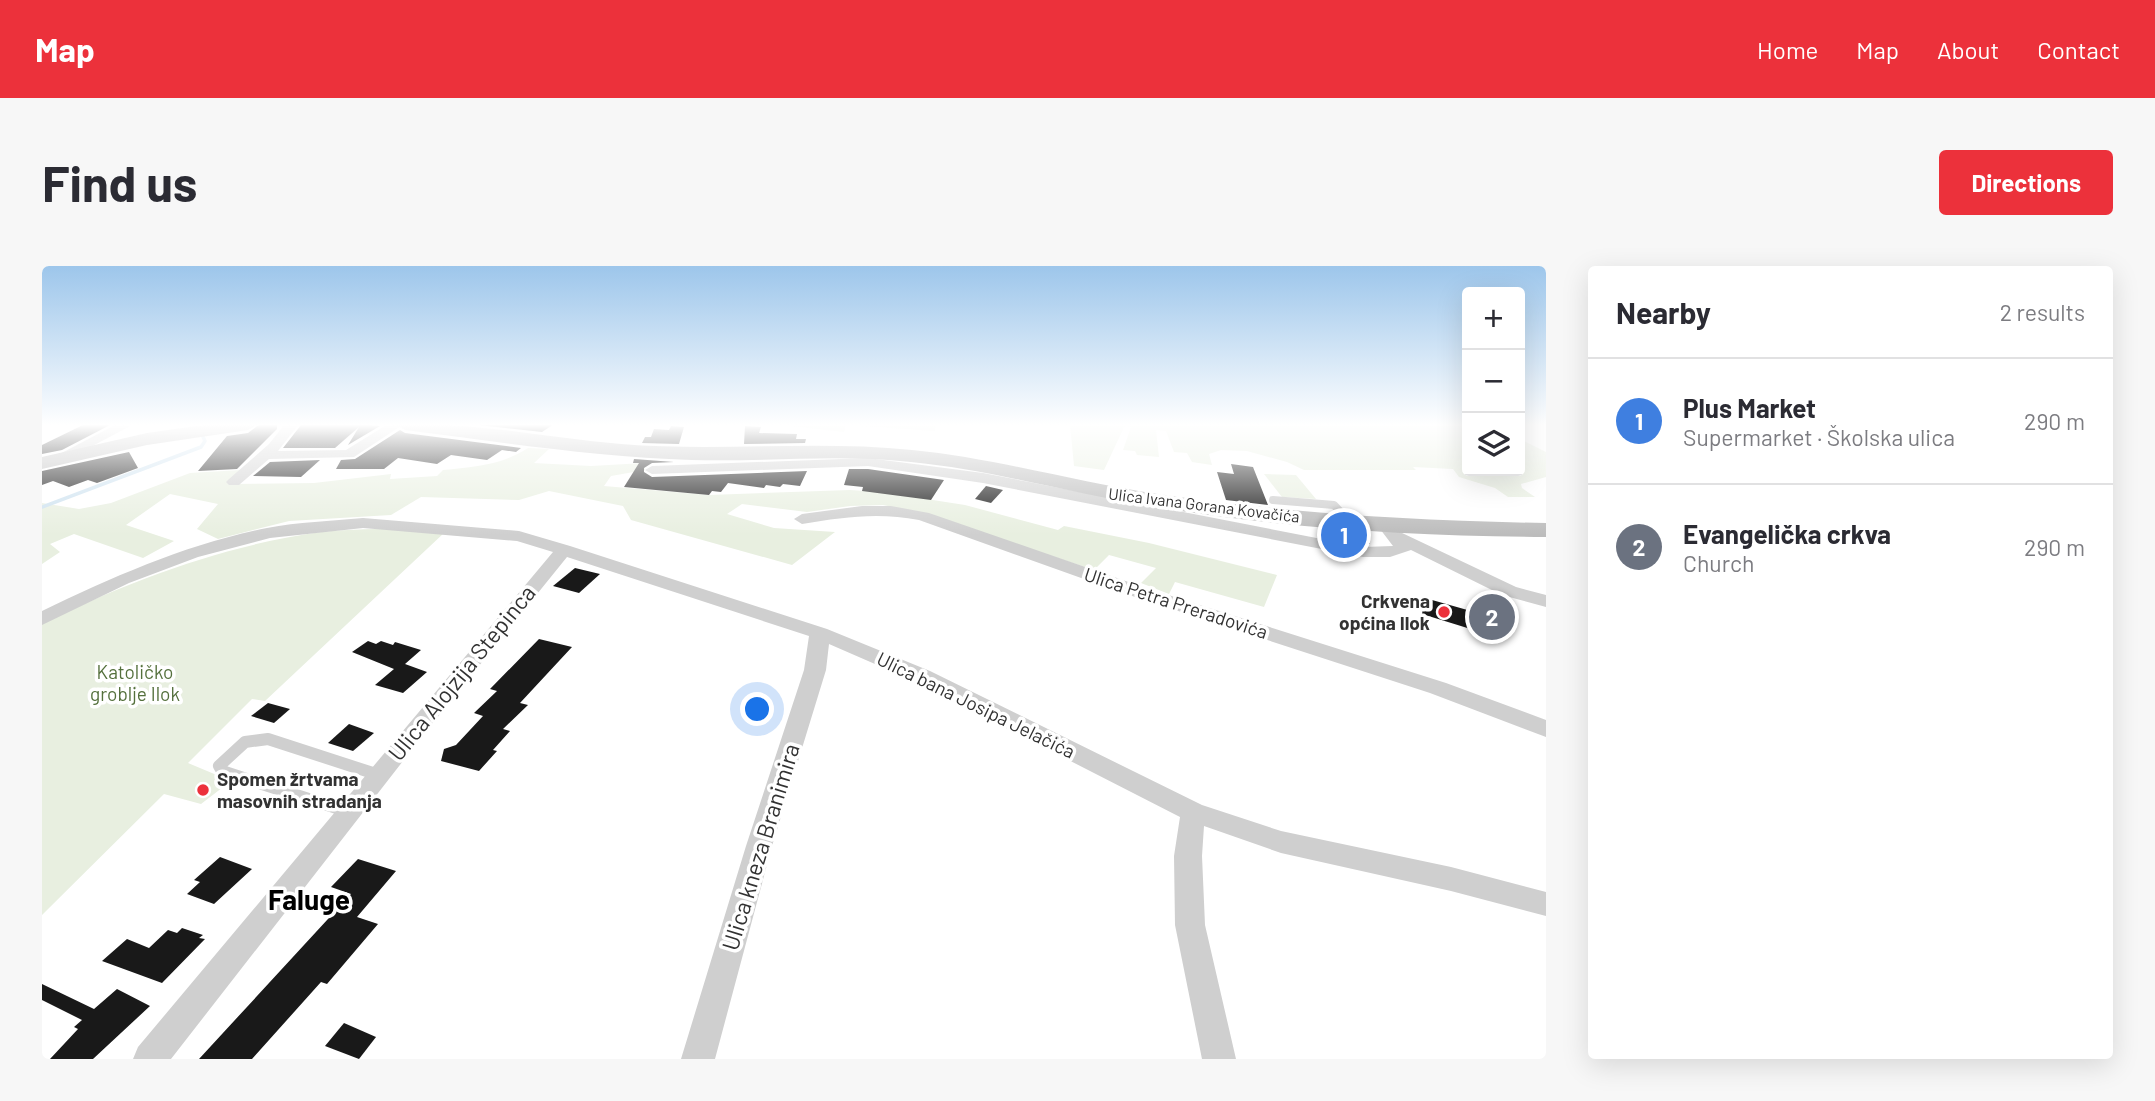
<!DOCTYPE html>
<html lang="en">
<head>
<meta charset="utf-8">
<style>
  body { margin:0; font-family:Barlow,sans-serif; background:#f7f7f7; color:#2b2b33 }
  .controls { position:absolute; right:21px; top:21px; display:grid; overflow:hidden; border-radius:7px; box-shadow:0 7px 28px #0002 }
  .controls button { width:63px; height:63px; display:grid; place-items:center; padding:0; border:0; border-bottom:2px solid #e1e1e2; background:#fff; color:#2b2b33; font:35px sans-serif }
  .you { position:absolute; left:716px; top:444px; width:24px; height:24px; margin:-18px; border:5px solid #fff; border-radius:50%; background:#1a73e8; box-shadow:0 0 0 10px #1a73e833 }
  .badge { display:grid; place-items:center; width:46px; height:46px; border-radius:50%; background:#ec313b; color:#fff; font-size:23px; font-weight:700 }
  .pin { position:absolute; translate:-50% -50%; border:4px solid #fff; box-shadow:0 2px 7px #0006 }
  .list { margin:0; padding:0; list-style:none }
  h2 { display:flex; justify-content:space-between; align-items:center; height:91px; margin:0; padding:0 28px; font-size:30px }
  h2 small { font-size:23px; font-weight:400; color:#7c7c81 }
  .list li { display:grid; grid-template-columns:46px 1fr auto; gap:21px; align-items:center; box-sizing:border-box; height:126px; padding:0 28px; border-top:2px solid #e1e1e2 }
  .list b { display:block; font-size:26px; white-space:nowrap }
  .list p { margin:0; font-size:23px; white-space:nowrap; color:#7c7c81 }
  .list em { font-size:23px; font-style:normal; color:#7c7c81 }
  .icon { flex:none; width:38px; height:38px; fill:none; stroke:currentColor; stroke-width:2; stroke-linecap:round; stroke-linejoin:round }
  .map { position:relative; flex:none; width:1504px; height:793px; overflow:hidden; border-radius:7px }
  header { display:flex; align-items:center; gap:42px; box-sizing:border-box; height:98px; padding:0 35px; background:#ec313b; color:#fff }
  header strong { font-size:33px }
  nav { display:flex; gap:38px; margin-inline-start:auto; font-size:24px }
  .intro { display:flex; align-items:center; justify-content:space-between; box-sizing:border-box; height:168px; padding:0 42px }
  h1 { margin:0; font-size:49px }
  .button { padding:18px 32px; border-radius:7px; background:#ec313b; color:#fff; font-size:24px; font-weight:700 }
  main { display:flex; gap:42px; padding:0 42px }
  aside { flex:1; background:#fff; border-radius:7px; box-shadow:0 7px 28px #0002 }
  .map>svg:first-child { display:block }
  .green { fill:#e8efe0 }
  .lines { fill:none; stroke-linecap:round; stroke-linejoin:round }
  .stream { stroke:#cce1ef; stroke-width:3.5 }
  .building { fill:#191919 }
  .service-far1 { stroke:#cfcfcf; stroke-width:8 }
  .service { stroke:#cfcfcf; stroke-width:12 }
  .minor { fill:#cfcfcf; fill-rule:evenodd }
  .secondary { fill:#bcbcbc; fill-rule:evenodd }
  .poi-dot { fill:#ec313b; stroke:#fff; stroke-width:2.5 }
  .labels { text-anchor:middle; stroke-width:7; stroke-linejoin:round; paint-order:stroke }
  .far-street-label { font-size:16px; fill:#323232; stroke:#fff }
  .poi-label { font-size:19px; font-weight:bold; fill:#323232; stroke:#fff; text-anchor:end }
  .street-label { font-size:19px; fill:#323232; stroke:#fff }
  .park-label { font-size:19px; fill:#54703c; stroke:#fff }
  .near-street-label { font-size:23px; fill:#323232; stroke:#fff }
  .near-quarter-label { font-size:28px; font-weight:bold; fill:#000; stroke:#fff }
</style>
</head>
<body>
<header>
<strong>Map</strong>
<nav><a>Home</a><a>Map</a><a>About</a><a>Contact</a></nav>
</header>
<div class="intro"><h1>Find us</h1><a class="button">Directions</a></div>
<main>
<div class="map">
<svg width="1504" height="793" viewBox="0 0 1504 793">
  <rect width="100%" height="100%" fill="#fff"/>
  <!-- green -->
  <g class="green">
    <path d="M730 158H894L893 165 804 159 802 166Z"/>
    <path d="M1028 158H1425V205H1478V173L1504 186V211L1479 218 1480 222 1493 231H1466L1453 222 1417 211 1411 203 1371 201 1374 204H1262L1245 196 1205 185 1179 184 1167 188 1170 199 1150 196 1145 187 1132 186 1124 165 1114 164 1117 191 1095 189 1093 185 1081 184 1089 161 1083 159 1062 204 1032 200Z"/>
    <path d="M486 182 507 183 492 197 549 200 602 197 603 204 569 210 562 220 667 229 808 224 839 226 923 239 1016 264 1022 260 1107 277 1235 309 1222 341 1133 316 1127 328 1099 317 1114 302 1067 289 1052 304 880 247 841 239 808 240 765 246 700 238 685 248 732 262 793 266 750 299 589 254 581 240 507 225 477 234 379 231 349 249 247 255 176 273 155 263 176 238 128 228 84 259 132 275 101 292 32 268 8 278 18 286 0 298V237L37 243 69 237 148 207 199 204 187 218 272 217 349 208 348 213 395 210 401 204C432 201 460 199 486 182Z"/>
    <path d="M1222 208 1254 209 1274 233 1240 231Z"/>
    <path d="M365 262 402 267 223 435 210 433 146 497 189 515 159 538 122 528 0 649V358C86 315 183 279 279 266 308 263 337 263 365 262Z"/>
  </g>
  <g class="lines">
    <!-- stream -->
    <path class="stream" d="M0 241 159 181 163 175 155 158"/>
  </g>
  <!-- building -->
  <g class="building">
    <path d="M43 158 68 159 20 184 0 188V179Z"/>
    <path d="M218 158H235V163L195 203 156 205 185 170 206 167Z"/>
    <path d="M320 158 338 160 306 179 317 161 293 182H241L259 159Z"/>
    <path d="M427 158H512L500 166Z"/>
    <path d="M629 160 642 161 637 178 600 177 603 171H609L612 163 627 164Z"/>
    <path d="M703 160 719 161 717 167 755 168 754 173H764L763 177 702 178Z"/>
    <path d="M358 164 363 167 479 182 474 186 460 184 445 194 409 189 395 198 356 192 342 203H294L299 194 313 193Z"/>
    <path d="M87 186 96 202 55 217 46 214 27 221 11 215 0 219V205Z"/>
    <path d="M592 193 632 196 610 197 602 202V206L610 211 765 205 758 220 741 218 738 221 724 219 722 222 686 217 679 226 670 225 667 229 582 221 597 197H591Z"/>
    <path d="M278 194 259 211 211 210 228 196Z"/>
    <path d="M1189 198 1211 201 1226 239 1184 234 1175 206 1192 208Z"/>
    <path d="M807 203H826L902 214 889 234 820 225 821 221 802 219Z"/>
    <path d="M944 220 961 224 949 237 933 233Z"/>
    <path d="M1279 264 1318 267 1328 278 1285 271Z"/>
    <path d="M533 302 558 308 537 327 511 320Z"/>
    <path d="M1440 329 1468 337 1461 373 1380 348 1383 332 1436 347Z"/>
    <path d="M497 373 530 381 478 437 486 439 461 463 468 465 451 484 455 485 437 505 399 495 402 483 414 479 441 450 432 447 455 425 448 423Z"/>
    <path d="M326 375 334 378 339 375 351 379 353 376 379 384 363 398 385 406 361 427 333 419 352 403 310 386Z"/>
    <path d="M226 437 248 443 232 457 209 450Z"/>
    <path d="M307 458 332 467 311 485 286 477Z"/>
    <path d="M178 591 210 603 172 638 145 628 158 616 152 614Z"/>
    <path d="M316 593 354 605 315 651 336 658 285 718 279 716 210 793H157L309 628 289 621Z"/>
    <path d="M140 662 161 669 157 672 163 673 120 717 60 695 85 673 107 682 126 664 135 667Z"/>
    <path d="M0 718 52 743 75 723 108 740 51 793H8L36 763 32 761 40 754 0 734Z"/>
    <path d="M302 757 334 771 317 793 283 780Z"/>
  </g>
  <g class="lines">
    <!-- service-far1 -->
    <path class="service-far1" d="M1231 234 1292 239 1307 255"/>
    <!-- service -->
    <path class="service" d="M307 546 180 505 177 500 203 476 226 473 337 509"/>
    <!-- minor -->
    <g class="minor">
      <path d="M75 158H92L24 194 19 195 12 191Z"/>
      <path d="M243 158H257L236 185 304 184 346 158H362L312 191 227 193 197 219H187L184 216 187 213 227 178Z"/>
      <path d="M826 192 941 207 1321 281 1351 280 1335 259 1343 254 1349 255 1358 266 1474 321 1504 329V341L1460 329 1369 284 1348 291H1321L941 217 826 200 610 208 603 204 610 200Z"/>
      <path d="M820 240H849L887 247 1098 320 1404 417 1504 454V471L1388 427 1084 328 877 254C837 246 800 251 760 258L752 253 760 248Z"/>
      <path d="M321 252 477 265 528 280 785 363 888 405 1160 539 1239 565 1409 601 1504 626V650L1409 625 1239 587 1162 560 1160 590 1163 659 1194 793H1160L1133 659 1132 590 1138 551 872 415 787 378 784 404 730 580 673 793H639L704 580 762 404 767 370 525 291 382 468 129 793H91L96 781 511 286 475 275 321 262 228 272 156 291 87 317 0 359V345C73 310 145 278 225 262 256 256 289 255 321 252Z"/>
    </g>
    <!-- secondary -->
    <g class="secondary">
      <path d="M168 158H216L206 164 105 179 0 203V191L105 167Z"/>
      <path d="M353 158C429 155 504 172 579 178 676 186 773 174 870 184 953 192 1033 216 1116 228 1244 247 1374 255 1504 257V271C1373 270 1242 262 1113 241 1031 228 951 204 869 196 796 188 723 196 650 194 554 191 458 176 363 164Z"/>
    </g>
  </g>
  <!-- sky -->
  <linearGradient id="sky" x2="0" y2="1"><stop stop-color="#9dc6eb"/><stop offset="0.59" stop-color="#fff"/><stop offset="1" stop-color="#fff" stop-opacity="0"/></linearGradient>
  <rect width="1504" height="269" fill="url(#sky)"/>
  <!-- markers -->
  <g class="poi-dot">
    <circle cx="1402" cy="346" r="7"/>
    <circle cx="161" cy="524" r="7"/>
  </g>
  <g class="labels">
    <!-- far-street labels -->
    <g class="far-street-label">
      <text transform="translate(1162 239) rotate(7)" y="6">Ulica Ivana Gorana Kovačića</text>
    </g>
    <!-- poi labels -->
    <g class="poi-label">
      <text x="1388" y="342">Crkvena<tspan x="1388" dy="22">općina Ilok</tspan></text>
      <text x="175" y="520" text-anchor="start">Spomen žrtvama<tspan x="175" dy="22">masovnih stradanja</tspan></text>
    </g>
    <!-- street labels -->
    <g class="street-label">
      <text transform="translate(1134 337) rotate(18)" y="7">Ulica Petra Preradovića</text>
      <text transform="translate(934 439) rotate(26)" y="7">Ulica bana Josipa Jelačića</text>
    </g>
    <!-- park labels -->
    <g class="park-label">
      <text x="93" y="413">Katoličko<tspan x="93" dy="22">groblje Ilok</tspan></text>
    </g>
    <!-- near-street labels -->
    <g class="near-street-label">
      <text transform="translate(420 407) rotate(-51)" y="8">Ulica Alojzija Stepinca</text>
      <text transform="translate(719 581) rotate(-73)" y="8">Ulica kneza Branimira</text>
    </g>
    <!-- near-quarter labels -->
    <g class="near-quarter-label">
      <text x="267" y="644">Faluge</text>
    </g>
  </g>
</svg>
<div class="controls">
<button>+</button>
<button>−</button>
<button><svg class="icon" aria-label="layers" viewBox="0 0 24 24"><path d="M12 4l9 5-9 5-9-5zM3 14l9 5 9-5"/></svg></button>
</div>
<div class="you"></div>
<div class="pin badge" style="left:1302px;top:269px;background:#3f7fe0">1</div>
<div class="pin badge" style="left:1450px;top:351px;background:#6b7280">2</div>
</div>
<aside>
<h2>Nearby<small>2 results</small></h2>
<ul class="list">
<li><span class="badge" style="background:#3f7fe0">1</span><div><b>Plus Market</b><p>Supermarket · Školska ulica</p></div><em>290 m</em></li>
<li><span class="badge" style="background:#6b7280">2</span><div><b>Evangelička crkva</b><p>Church</p></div><em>290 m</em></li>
</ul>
</aside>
</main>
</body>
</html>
